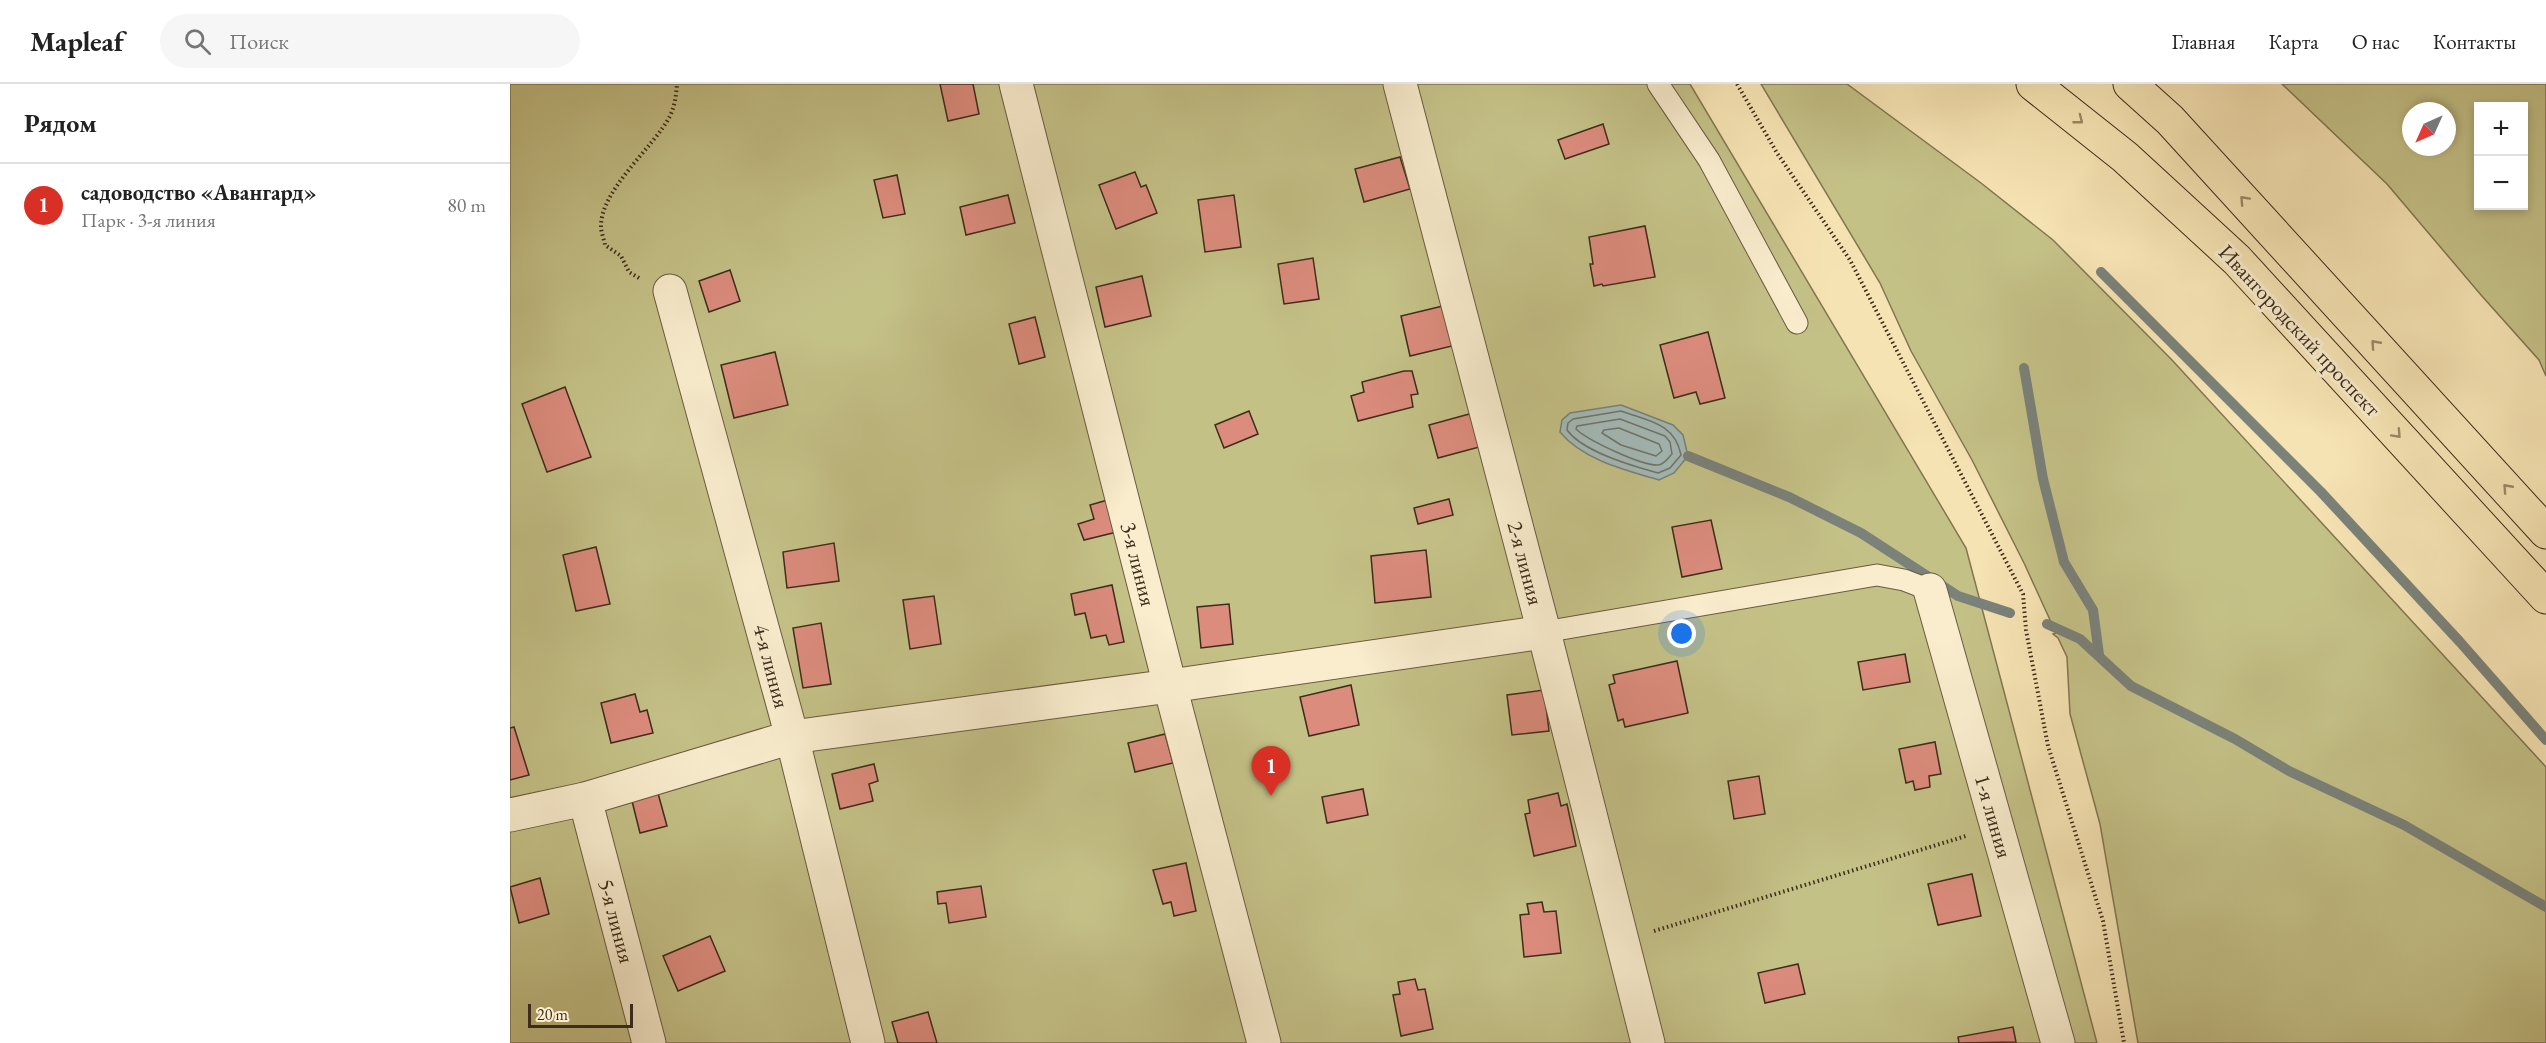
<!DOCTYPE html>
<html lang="ru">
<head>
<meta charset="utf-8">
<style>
  body { margin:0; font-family:"EB Garamond",serif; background:#f6f6f6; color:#222 }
  .controls { position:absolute; right:18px; top:18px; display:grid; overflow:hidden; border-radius:0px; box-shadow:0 3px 9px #0003 }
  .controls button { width:54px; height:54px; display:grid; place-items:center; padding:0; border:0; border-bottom:2px solid #e0e0e0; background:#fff; color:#222; font:30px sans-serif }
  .compass { position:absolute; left:1892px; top:18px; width:54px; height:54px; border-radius:50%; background:#fff; box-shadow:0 3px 9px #0003; rotate:225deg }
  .scale { position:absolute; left:18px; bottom:15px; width:105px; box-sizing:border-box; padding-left:6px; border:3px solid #3d2c1b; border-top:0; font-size:16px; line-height:21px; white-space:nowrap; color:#3d2c1b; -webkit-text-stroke:4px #f9edce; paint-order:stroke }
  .you { position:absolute; left:1172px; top:550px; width:21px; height:21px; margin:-15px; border:4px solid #fff; border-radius:50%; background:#1a73e8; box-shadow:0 0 0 9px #1a73e833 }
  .badge { display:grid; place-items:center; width:39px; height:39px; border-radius:50%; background:#d93025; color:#fff; font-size:20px; font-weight:700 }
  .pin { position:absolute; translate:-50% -50px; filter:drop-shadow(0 2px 3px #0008) }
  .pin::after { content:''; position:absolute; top:32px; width:21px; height:18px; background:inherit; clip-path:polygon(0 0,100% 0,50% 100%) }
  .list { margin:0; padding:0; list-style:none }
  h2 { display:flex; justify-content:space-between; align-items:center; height:78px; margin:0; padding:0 24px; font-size:26px }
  h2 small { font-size:20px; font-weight:400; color:#767676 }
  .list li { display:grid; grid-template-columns:39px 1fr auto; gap:18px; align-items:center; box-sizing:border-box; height:84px; padding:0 24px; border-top:2px solid #e0e0e0 }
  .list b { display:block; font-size:22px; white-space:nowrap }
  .list p { margin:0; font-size:20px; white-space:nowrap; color:#767676 }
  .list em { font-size:20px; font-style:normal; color:#767676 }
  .icon { flex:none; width:33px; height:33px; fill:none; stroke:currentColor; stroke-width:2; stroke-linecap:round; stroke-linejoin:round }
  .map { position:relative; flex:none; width:2036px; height:959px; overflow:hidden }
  header { display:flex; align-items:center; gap:36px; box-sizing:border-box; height:84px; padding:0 30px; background:#fff; border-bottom:2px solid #e0e0e0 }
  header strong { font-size:28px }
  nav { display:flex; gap:33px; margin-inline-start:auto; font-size:21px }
  .search { width:420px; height:54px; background:#f6f6f6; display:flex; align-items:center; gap:15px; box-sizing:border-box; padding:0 21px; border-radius:33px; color:#767676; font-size:22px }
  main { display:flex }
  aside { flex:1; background:#fff }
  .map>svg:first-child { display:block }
  .green { fill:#c4c187; stroke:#807651; stroke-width:1.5; fill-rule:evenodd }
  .water { fill:#a3bbb9; stroke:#7a827a; stroke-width:1.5 }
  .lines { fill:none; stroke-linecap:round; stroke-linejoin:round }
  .shore { stroke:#70746a; stroke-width:1.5 }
  .stream { stroke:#7a827a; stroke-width:10 }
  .building { fill:#dc8c7d; stroke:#3d2c1b; stroke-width:1.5 }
  .service-casing { stroke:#6b5a41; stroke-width:23 }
  .minor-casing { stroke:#6b5a41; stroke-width:35 }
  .trunk-casing { stroke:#3d2c1b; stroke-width:35 }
  .path { stroke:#3d2c1b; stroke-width:4; stroke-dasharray:1.5 3; stroke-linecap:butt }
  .service { stroke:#f9edce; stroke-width:21 }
  .minor { stroke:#f9edce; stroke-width:33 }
  .trunk { stroke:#f6e3b3; stroke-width:33 }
  .oneway { stroke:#9a8867 }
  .labels { text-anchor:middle; stroke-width:6; stroke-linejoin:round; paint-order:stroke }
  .street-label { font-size:22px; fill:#3d2c1b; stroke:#f9edce }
</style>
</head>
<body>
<header>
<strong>Mapleaf</strong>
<div class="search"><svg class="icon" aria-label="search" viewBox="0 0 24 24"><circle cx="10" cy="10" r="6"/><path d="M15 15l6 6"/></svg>Поиск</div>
<nav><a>Главная</a><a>Карта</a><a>О нас</a><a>Контакты</a></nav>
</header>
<main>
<aside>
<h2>Рядом<small></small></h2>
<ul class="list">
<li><span class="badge">1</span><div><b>садоводство «Авангард»</b><p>Парк · 3-я линия</p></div><em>80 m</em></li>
</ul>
</aside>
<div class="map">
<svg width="2036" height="959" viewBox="0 0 2036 959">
  <rect width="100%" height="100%" fill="#f6e3b3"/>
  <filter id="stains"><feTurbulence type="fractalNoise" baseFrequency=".00333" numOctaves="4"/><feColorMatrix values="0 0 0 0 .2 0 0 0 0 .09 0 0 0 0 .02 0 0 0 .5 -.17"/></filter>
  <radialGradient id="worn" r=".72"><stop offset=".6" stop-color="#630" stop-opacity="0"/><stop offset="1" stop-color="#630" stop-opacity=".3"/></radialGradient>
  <!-- green -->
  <g class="green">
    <path d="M0 0H1180L1456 464 1587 959H0Z"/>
    <path d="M1251 0H1337L1471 99 1543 156 1662 276 2036 683V959H1628L1590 740 1560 630 1557 573 1548 554 1543 550 1546 549 1514 479 1462 376 1401 267 1370 199Z"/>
    <path d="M1772 0H2036V292L2029 276 1971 211 1877 100ZM1968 22H2014V122H1968ZM1901 27H1937V63H1901Z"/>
  </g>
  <!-- water -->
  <path class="water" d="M1111 321 1163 341 1173 351 1178 372 1164 389 1149 396C1115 386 1073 376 1050 348L1052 336 1060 329Z"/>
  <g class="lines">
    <!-- shore -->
    <g class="shore">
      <path d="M1111 327C1138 337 1165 339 1171 371L1160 384 1148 389C1122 382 1073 368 1057 346L1058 339 1063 335Z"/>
      <path d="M1110 335 1155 352 1160 358 1162 370C1158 374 1154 381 1148 381 1132 382 1077 356 1066 345L1067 342Z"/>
      <path d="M1109 344 1149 360 1152 367 1146 372 1111 361 1092 349 1094 346Z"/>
    </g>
    <!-- stream -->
    <g class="stream">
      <path d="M1591 188 1811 408 1950 558 2036 656"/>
      <path d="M1514 284 1533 395 1554 478 1583 526 1589 571"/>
      <path d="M1178 372 1279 413 1351 449 1448 512 1500 529"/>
      <path d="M1537 540 1570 555 1621 602 1725 655 1779 687 1894 741 2036 823"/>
    </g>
  </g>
  <!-- building -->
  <g class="building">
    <path d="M430 0H463L469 30 438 37Z"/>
    <path d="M1093 40 1099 60 1055 75 1048 56Z"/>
    <path d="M890 73 900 105 854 118 845 85Z"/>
    <path d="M625 88 631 103 636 101 647 129 606 145 589 101Z"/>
    <path d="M387 91 395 130 373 134 364 96Z"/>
    <path d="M498 111 505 139 456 151 450 123Z"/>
    <path d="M724 111 731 163 695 168 688 116Z"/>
    <path d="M1135 142 1145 193 1093 202 1092 200 1084 202 1080 180H1083L1079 153Z"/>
    <path d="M803 174 809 215 774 220 768 180Z"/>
    <path d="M220 186 230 217 199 228 189 197Z"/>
    <path d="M632 192 641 232 595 243 586 203Z"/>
    <path d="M933 222 942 262 900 272 891 232Z"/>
    <path d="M525 233 535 273 509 280 499 240Z"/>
    <path d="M1198 248 1215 314 1190 320 1186 308 1164 314 1150 261Z"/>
    <path d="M265 268 278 321 224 334 211 281Z"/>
    <path d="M894 287H902L908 310 901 311 903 323 848 337 841 312 854 308 852 298Z"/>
    <path d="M55 303 81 373 37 388 12 320Z"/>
    <path d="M739 327 748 350 714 364 705 341Z"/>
    <path d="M963 329 973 362 928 374 919 341Z"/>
    <path d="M601 415 611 447 574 456 568 440 584 435 580 421Z"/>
    <path d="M939 415 943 431 908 440 904 424Z"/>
    <path d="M1201 436 1212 485 1172 493 1162 443Z"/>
    <path d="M324 459 329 497 277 504 273 468Z"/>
    <path d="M86 463 100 520 66 527 53 471Z"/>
    <path d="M916 466 921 513 865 519 861 472Z"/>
    <path d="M602 501 614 558 599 561 596 551 581 554 575 529 565 531 561 510Z"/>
    <path d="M424 512 431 560 400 565 393 516Z"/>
    <path d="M719 520 723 560 691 564 687 523Z"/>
    <path d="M311 539 321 600 293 604 283 544Z"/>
    <path d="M1395 570 1400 598 1353 606 1348 578Z"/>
    <path d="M1167 577 1178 629 1115 643 1113 635 1108 637 1099 601 1105 599 1103 591Z"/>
    <path d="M841 601 849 641 799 652 790 613Z"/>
    <path d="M1034 606 1039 647 1002 651 997 611Z"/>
    <path d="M125 610 130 628 137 626 143 649 101 659 91 619Z"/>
    <path d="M4 643 19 691 0 696V644Z"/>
    <path d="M655 650 663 679 625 688 618 659Z"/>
    <path d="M1425 658 1431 690 1419 692 1420 703 1405 706 1403 697 1396 699 1389 665Z"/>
    <path d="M364 680 368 697 359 700 363 717 330 725 322 690Z"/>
    <path d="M1249 692 1255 730 1224 735 1218 697Z"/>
    <path d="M146 702 157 742 130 749 120 709Z"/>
    <path d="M853 705 858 731 817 739 812 713Z"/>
    <path d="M1048 709 1051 722 1057 720 1066 762 1024 772 1015 730 1020 729 1018 716Z"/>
    <path d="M676 779 686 827 664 832 661 818 653 820 643 786Z"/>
    <path d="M1462 790 1471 832 1428 841 1418 800Z"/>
    <path d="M30 794 39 830 9 839 0 803Z"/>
    <path d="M471 802 476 833 439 839 436 819 428 820 427 808Z"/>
    <path d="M1032 818 1034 828 1046 827 1051 869 1014 873 1010 831 1019 830 1017 820Z"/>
    <path d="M200 852 215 887 168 907 153 872Z"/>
    <path d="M1288 880 1295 910 1255 919 1248 889Z"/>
    <path d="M905 895 908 906 915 905 923 945 891 952 883 911 890 910 888 898Z"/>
    <path d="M418 928 427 959H388L382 938Z"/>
    <path d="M1503 943 1506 958 1449 959 1448 953Z"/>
  </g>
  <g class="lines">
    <!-- service casing -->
    <g class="service-casing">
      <g id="service">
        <path d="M1148 0 1199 76 1287 239"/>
        <path d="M1034 548 1367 491 1394 496 1420 506"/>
      </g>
    </g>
    <!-- minor casing -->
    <g class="minor-casing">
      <g id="minor">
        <path d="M506 0 660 602 754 959"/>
        <path d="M890 0 1034 548 1138 959"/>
        <path d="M160 207 282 653 358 959"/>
        <path d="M1420 506 1548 959"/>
        <path d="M75 715 139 959"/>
        <path d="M0 731 75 715 282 653 660 602 1034 548"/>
      </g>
    </g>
    <!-- trunk casing -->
    <g class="trunk-casing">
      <g id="trunk">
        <path d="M1523 0 1615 73 1727 176 2036 513"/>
        <path d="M1620 0 1660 36 2036 448"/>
      </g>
    </g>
    <!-- path -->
    <g class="path">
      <path d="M1227 0 1267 69 1340 176 1513 510 1516 546 1538 662 1593 837 1614 959"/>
      <path d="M129 194 119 188 111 172 95 161C94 155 91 148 91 143 90 106 145 62 160 32 165 21 166 12 167 0"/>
      <path d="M1144 847 1456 752"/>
    </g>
    <!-- service -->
    <use href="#service" class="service"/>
    <!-- minor -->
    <use href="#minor" class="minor"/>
    <!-- trunk -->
    <use href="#trunk" class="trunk"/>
  </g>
  <!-- one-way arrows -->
  <defs><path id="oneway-chevron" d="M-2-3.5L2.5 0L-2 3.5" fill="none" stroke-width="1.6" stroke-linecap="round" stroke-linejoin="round" transform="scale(1.5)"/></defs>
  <g class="oneway">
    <use href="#oneway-chevron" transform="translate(1569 36) rotate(38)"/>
    <use href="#oneway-chevron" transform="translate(1734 116) rotate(-133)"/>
    <use href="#oneway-chevron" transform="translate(1865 260) rotate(-132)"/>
    <use href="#oneway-chevron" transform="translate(1887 350) rotate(47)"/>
    <use href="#oneway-chevron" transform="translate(1997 404) rotate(-132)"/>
  </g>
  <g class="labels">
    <!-- street labels -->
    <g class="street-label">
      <text transform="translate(1790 246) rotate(47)" y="8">Ивангородский проспект</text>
      <text transform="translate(1016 479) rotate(75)" y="8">2-я линия</text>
      <text transform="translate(629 480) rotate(76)" y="8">3-я линия</text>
      <text transform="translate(262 582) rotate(75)" y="8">4-я линия</text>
      <text transform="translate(1484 732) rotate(74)" y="8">1-я линия</text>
      <text transform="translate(107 837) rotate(75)" y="8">5-я линия</text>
    </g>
  </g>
  <rect width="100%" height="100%" filter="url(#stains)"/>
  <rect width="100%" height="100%" fill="url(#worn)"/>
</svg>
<div class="controls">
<button>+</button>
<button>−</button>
</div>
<svg class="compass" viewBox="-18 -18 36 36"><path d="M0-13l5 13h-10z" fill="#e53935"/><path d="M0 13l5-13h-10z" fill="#767676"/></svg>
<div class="scale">20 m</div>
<div class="you"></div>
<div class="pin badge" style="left:761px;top:712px">1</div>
</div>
</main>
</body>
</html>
